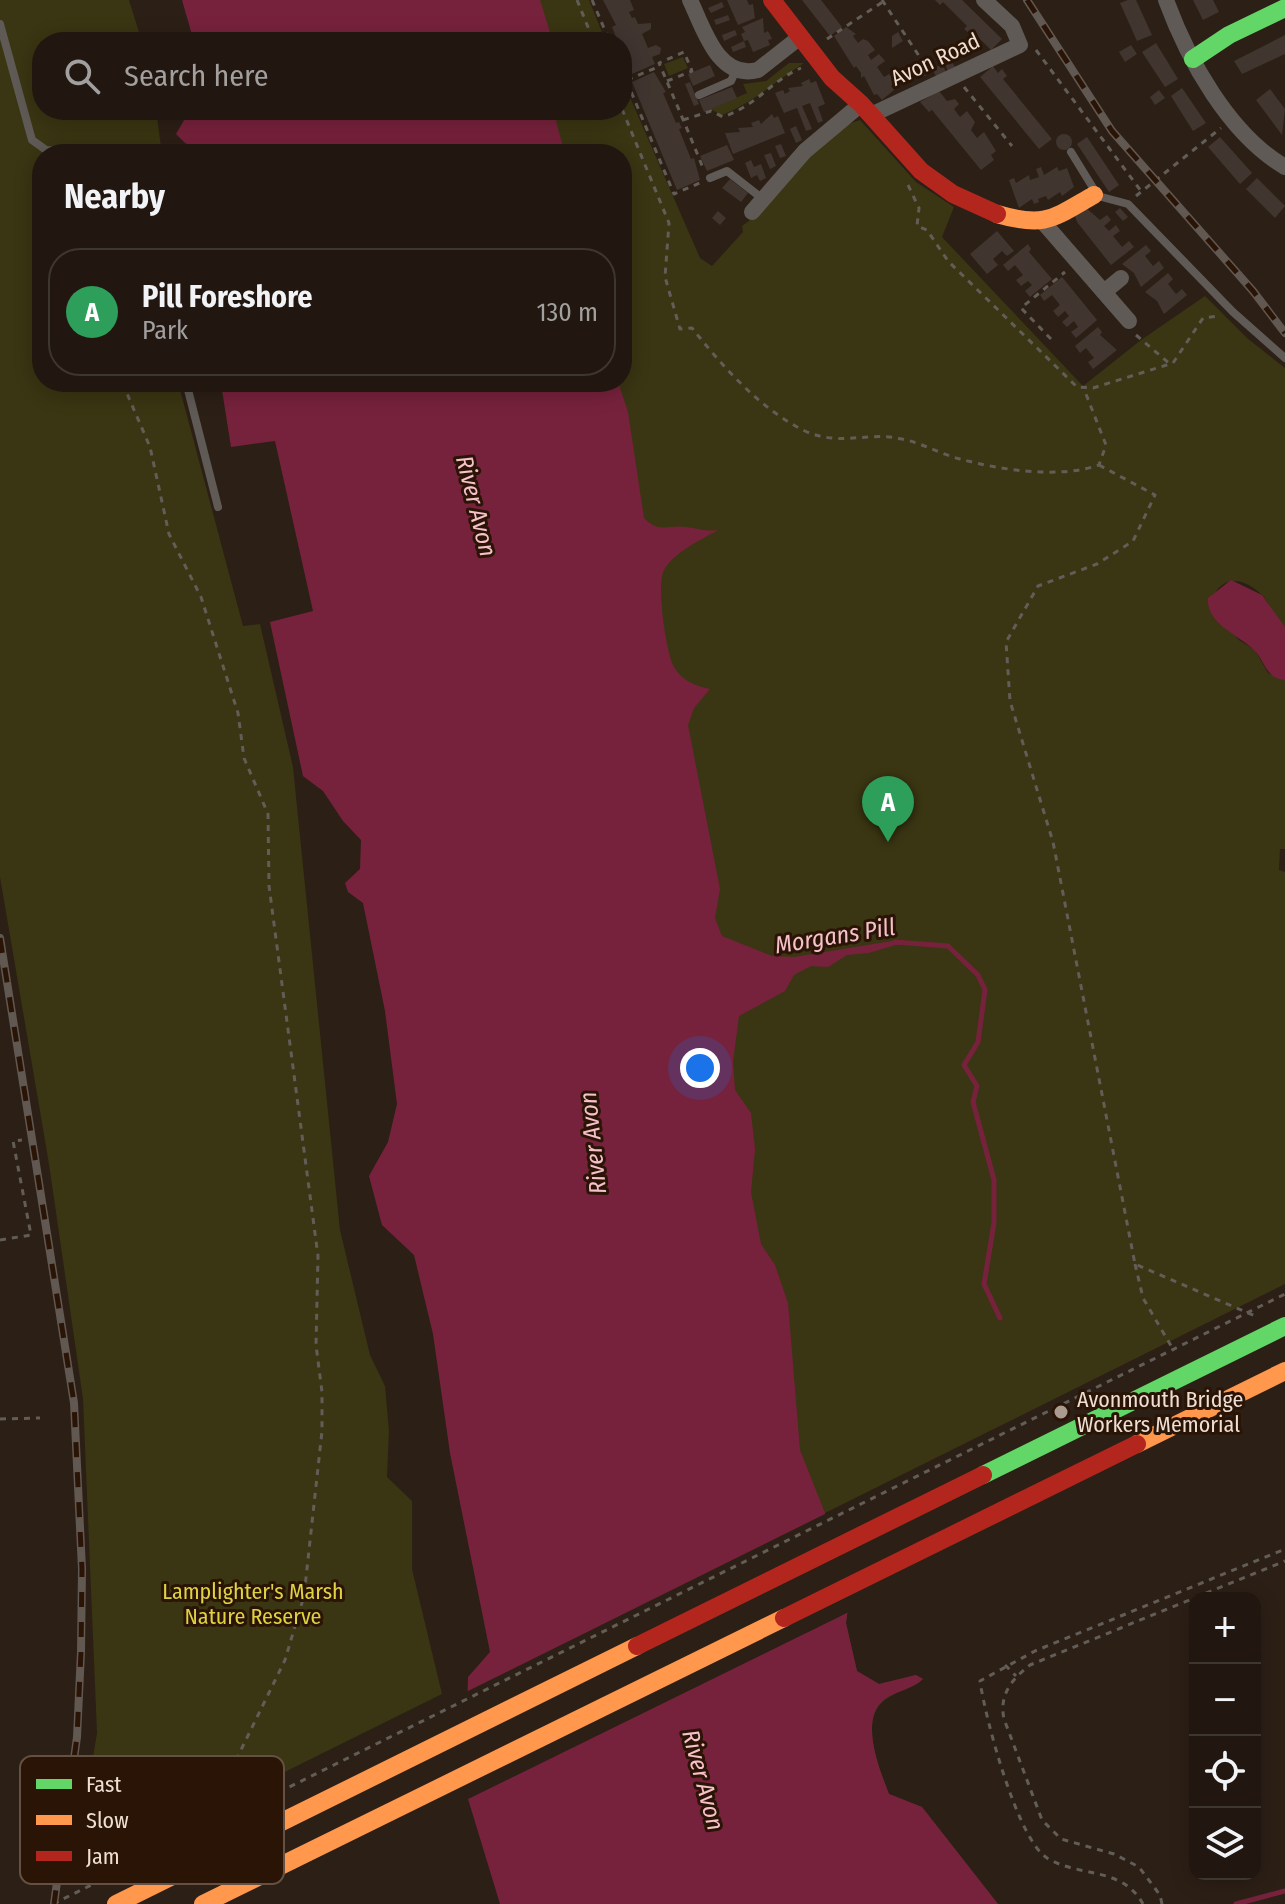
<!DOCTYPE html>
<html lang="en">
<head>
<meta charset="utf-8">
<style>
  body { margin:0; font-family:"Fira Sans Condensed",sans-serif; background:#292019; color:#f1f3f6 }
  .controls { position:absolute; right:24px; bottom:24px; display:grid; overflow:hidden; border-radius:16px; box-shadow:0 4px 20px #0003 }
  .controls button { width:72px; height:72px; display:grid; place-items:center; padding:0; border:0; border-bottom:2px solid #3e3630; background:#211710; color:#f1f3f6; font:40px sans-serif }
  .you { position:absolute; left:700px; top:1068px; width:28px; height:28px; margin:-20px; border:6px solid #fff; border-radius:50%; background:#1a73e8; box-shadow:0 0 0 12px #1a73e833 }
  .badge { display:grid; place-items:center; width:52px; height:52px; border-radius:50%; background:#aa9b91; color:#fff; font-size:26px; font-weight:700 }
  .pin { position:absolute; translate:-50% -66px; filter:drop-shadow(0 2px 4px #0008) }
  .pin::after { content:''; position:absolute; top:42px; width:28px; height:24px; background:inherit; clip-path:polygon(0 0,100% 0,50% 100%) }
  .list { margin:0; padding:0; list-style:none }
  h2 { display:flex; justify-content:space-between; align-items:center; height:104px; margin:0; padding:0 32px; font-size:34px }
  h2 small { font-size:26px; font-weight:400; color:#a29f9f }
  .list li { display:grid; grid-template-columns:52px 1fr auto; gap:24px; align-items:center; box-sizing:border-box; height:128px; margin:0 16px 16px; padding:0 16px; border:2px solid #3e3630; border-radius:32px }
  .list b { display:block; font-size:30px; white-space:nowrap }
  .list p { margin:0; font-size:26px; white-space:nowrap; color:#a29f9f }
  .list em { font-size:26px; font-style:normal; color:#a29f9f }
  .icon { flex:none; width:44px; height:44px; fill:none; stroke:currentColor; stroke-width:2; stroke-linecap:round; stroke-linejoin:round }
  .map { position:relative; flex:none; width:1285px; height:1904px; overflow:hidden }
  .search { position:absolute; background:#211710; box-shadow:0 4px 20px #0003; left:32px; top:32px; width:600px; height:88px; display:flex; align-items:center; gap:20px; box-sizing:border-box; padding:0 28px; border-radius:32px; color:#a29f9f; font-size:30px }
  .panel { position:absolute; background:#211710; box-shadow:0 4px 20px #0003; left:32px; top:144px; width:600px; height:248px; border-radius:32px }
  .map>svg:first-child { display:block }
  .green { fill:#3a3512 }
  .water { fill:#77223c }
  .pier { fill:#2c1f16 }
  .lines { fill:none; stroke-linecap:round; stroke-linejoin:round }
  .stream { stroke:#77223c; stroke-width:5 }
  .building { fill:#413530 }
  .path { stroke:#625d57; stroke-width:3; stroke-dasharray:6 6; stroke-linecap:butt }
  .lane { stroke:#5f5a56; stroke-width:8 }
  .street { stroke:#5f5a56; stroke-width:16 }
  .fast { stroke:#63d668; stroke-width:18 }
  .slow { stroke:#ff974d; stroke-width:18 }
  .jam { stroke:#b3261e; stroke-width:18 }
  .rail-casing { stroke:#615852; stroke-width:8 }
  .rail { stroke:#2a1405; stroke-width:5; stroke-dasharray:15; stroke-linecap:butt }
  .poi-dot { fill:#aa9b91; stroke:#2a1405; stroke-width:3 }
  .labels { text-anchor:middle; stroke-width:6; stroke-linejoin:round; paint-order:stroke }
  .street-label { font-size:22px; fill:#eeded3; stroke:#2a1405 }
  .poi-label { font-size:22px; fill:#eeded3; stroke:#2a1405; text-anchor:start }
  .park-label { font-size:22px; fill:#e0d343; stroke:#2a1405 }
  .water-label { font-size:24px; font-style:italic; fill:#f7c1cb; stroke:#2a1405 }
  .key { fill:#2a1405; stroke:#655143; stroke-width:2 }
  .key-label { font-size:22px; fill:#eeded3 }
</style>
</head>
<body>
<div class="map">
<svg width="1285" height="1904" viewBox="0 0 1285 1904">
  <rect width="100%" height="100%" fill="#2c1f16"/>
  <!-- green -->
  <g class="green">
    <path d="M0 0H129L142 42H42V110H156L162 154H42V382H178L243 626 260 624 293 767 340 1230 370 1355 385 1386 389 1431 387 1477 412 1501V1569L442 1694 73 1877 97 1733 83 1399 49 1164 0 877Z"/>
    <path d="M417 0H589L606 42H428Z"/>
    <path d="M683 57 688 68 669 76 664 64Z"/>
    <path d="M789 63H804C776 81 753 103 722 115L710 109 747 93 743 84 766 81Z"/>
    <path d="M622 79 700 258 712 266 743 232 742 226C780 201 816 131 860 120L916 182 954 207 942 237 1083 386 1141 340 1205 296 1247 338 1285 368V627C1274 620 1271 605 1262 595 1239 573 1217 577 1209 607L1239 640 1255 650 1268 673 1285 680V849H1280L1279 870 1285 872V1284L825 1513 848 1608 846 1623 857 1671 879 1684 916 1675 923 1679C913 1689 896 1691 885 1700 858 1719 880 1770 889 1794L922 1807 998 1904H805L652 1178 765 963 725 955 521 382H622V154H462L444 110H622Z"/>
  </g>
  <!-- water -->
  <g class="water">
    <path d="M182 0H540L553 42H194Z"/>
    <path d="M190 110H553L565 154H208L185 143 176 134Z"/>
    <path d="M243 382H618L628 412 644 518C659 534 668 524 686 527 698 528 705 532 718 530 701 540 674 552 664 570 656 585 666 652 674 667 682 681 696 686 710 689L694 708 688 725 720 889 715 918 722 936 772 956 794 957 898 940 902 943 869 953 847 955 828 967 811 966 794 975 785 991 739 1016 733 1062 735 1090 751 1113 755 1149 751 1192 761 1244 775 1265 788 1303 800 1450 825 1513 848 1608 846 1623 857 1671 879 1684 916 1675 923 1679C913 1689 896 1691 885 1699 858 1719 880 1770 889 1794L922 1807 998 1904H500L465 1789 468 1677 490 1652 450 1453 433 1334 414 1255 382 1225 369 1176 388 1142 397 1104 385 1011 363 903 348 892 345 883 360 869 361 840 343 821 323 791 303 776 270 622 313 611 275 441 231 447 222 390Z"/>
    <path d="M1231 580 1262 595 1285 627V680C1265 678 1266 662 1254 650 1239 635 1206 624 1208 598Z"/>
  </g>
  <!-- pier -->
  <path class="pier" d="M829 1512 851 1611 464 1801 461 1789 464 1693Z"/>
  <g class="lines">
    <!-- stream -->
    <g class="stream">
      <path d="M895 942 948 946 978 975 985 990 978 1042 964 1065 977 1086 973 1102 994 1180V1223L984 1284 1000 1318"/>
      <path d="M1236 1904 1285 1891"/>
    </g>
  </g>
  <!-- building -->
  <g class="building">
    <path d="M603 0H630L634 10 629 12 632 18 635 17 638 24 651 23V29L642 34 648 48 656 45 661 48 660 54 652 57 655 64 632 74 622 42H618L612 27 616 25Z"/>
    <path d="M727 0H747L749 5 753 4 755 18 738 25Z"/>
    <path d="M802 0H821L842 27 830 36Z"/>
    <path d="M935 0H962L1002 39 991 50 972 31 969 33 964 29 967 26 943 2 940 5Z"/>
    <path d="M1128 0H1136L1152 35 1137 41 1120 3Z"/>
    <path d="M1193 0H1213L1219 12 1203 20Z"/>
    <path d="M722 2 724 7 711 13 708 8Z"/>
    <path d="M728 15 730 20 716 25 714 20Z"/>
    <path d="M763 18 764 33 768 31 772 39 768 40 770 45 753 52 748 40 744 41 741 34 745 32 742 27Z"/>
    <path d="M846 27 856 34 853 36 858 43 863 39 868 41 875 50 868 55 871 60 879 54 885 61 877 67 884 77 889 74 896 82 891 86 894 90 882 100 877 94 874 95 864 76 861 78V73L856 66 854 68 834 36Z"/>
    <path d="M735 30 737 35 724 41 722 35Z"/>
    <path d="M898 32 903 41 892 48V36Z"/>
    <path d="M1285 35V54L1242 74 1234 61Z"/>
    <path d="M744 41 746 47 733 52 731 47Z"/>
    <path d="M1156 43 1178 79 1165 87 1142 52Z"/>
    <path d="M1131 45 1137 54 1125 62 1119 52Z"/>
    <path d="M947 53 955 67 948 71 941 56Z"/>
    <path d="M921 61 927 75 919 78 913 64Z"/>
    <path d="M942 64 946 72 936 76 932 69Z"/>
    <path d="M710 65 715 76 693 86 688 74Z"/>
    <path d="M993 66 998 73 1002 69 1007 76 1003 79 1052 139 1039 149 980 77Z"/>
    <path d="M654 72 666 92 663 93 676 123 679 122 682 128 679 129 691 159 694 158 700 180 677 190 632 82Z"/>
    <path d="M809 79 811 83 816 81 825 104 818 107 823 121 818 123 810 103 802 106 812 129 806 131 797 108 784 113 775 93 783 90 785 94 790 91 788 88 803 86 801 83Z"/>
    <path d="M690 82 699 104 694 106 685 84Z"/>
    <path d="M732 87 737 98 704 112 699 100Z"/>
    <path d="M1182 88 1206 123 1193 131 1171 96Z"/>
    <path d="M1270 89 1285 109 1282 135 1256 100Z"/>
    <path d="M1159 90 1165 98 1155 105 1150 97Z"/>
    <path d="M939 91 947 101 955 99 959 104 954 109 960 117 967 111 975 122 971 130 977 138 984 132 996 151 991 155 994 160 981 170 932 110 929 112 920 102Z"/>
    <path d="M772 114 774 118 778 116 785 133 733 154 725 133 740 132 738 128 753 127 751 123 759 120 761 124Z"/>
    <path d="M796 126 802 140 796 143 790 129Z"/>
    <circle cx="1064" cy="142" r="8"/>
    <path d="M1087 137 1119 185 1109 192 1077 144Z"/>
    <path d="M1220 137 1252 173 1240 184 1208 147Z"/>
    <path d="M781 144 786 156 780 158 775 146Z"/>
    <path d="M727 145 734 160 707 171 700 156Z"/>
    <path d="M771 153 776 166 770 169 764 155Z"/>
    <path d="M751 160 754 167 761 164 766 178 760 181 757 175 751 178 745 163Z"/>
    <path d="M1041 167 1044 175 1057 167 1059 171 1067 168 1074 187 1062 196 1060 192 1048 200 1046 196 1038 199 1039 202 1034 204 1032 199 1019 208 1009 180 1014 178 1016 183 1029 175 1030 180 1039 177 1036 169Z"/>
    <path d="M1257 178 1285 206 1275 218 1246 189Z"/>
    <path d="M730 179 748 193 741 202 722 188Z"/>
    <path d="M1085 207 1100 220 1107 215 1111 220 1104 226 1109 231 1116 225 1120 231 1113 236 1118 242 1122 247 1129 241 1134 247 1111 265 1077 222 1075 216Z"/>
    <path d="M1120 208 1128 217 1123 221 1115 212Z"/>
    <path d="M718 211 726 218 720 225 712 218Z"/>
    <path d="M997 231 1014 251 1007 256 1002 251 993 259 998 265 987 274 970 254Z"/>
    <path d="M1028 244 1031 249 1029 252 1052 279 1030 297 1025 291 1032 285 1028 281 1021 286 1016 280 1023 275 1015 265 1008 271 1003 265Z"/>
    <path d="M1146 245 1151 251 1145 256 1153 266 1159 261 1164 268 1141 287 1134 273 1122 264Z"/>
    <path d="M1168 273 1173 279 1168 284 1176 294 1182 289 1187 295 1164 314 1157 301 1145 292Z"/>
    <path d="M1062 277 1097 320 1076 338 1071 332 1078 327 1074 321 1067 327 1062 322 1069 316 1065 311 1058 317 1053 311 1060 305 1052 295 1044 301 1040 295Z"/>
    <path d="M1098 327 1102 332 1100 335 1117 350 1093 369 1088 362 1094 358 1086 348 1080 353 1075 346Z"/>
  </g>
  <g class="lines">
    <!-- path -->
    <g class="path">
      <path d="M577 0 594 42"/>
      <path d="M592 0 610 42"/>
      <path d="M882 0 929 71"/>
      <path d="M827 39 884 1"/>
      <path d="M1036 50 1141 191"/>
      <path d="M622 70 674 194 702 182"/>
      <path d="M627 80 660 66"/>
      <path d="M667 81 692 71 684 52 659 63C674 98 689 133 703 168"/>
      <path d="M964 87 1012 146"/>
      <path d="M622 109 669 223 665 277 680 329 692 328C723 367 760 409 805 431 840 447 868 431 902 439 922 443 940 454 960 459 1001 470 1059 479 1099 465L1106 445 1084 389"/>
      <path d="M683 120 711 111 723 117C759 104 769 82 801 68"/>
      <path d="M908 185 919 208 917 226 927 230 948 261 1077 387 1093 388 1173 363 1203 318 1220 316"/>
      <path d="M1136 196 1221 128"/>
      <path d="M1136 335 1170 364"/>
      <path d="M1051 339 1021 308 1065 272"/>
      <path d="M1099 465 1155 495 1133 541 1097 564 1038 586 1006 642 1010 701 1053 842 1135 1264 1255 1316"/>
      <path d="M0 1240 31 1235 13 1141 22 1140"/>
      <path d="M1135 1264 1143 1298 1174 1351"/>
      <path d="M0 1419 40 1418"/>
      <path d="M1005 1665 1016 1676"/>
      <path d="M121 1878 131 1852 193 1807 220 1780 238 1756 285 1660 304 1596 322 1431V1392L316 1345 318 1256 269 886 268 814 244 758 238 713 201 597 169 534 150 447 122 382"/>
      <path d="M53 1904 1285 1294"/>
      <path d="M1143 1904C1122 1866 1080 1878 1047 1858 1017 1839 985 1717 980 1681L1035 1651 1285 1549"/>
      <path d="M1162 1904 1160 1895 1139 1867 1114 1854 1061 1839 1042 1820 1004 1719C999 1695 1011 1680 1030 1665L1285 1561"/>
    </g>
    <!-- lane -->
    <g class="lane">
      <path d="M0 24 32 140 46 150 113 154"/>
      <path d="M699 95 731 81 736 70"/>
      <path d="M1071 152 1095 191 1094 195 1128 204 1233 312 1285 358"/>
      <path d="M710 178 727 171 763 199"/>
      <path d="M186 382 218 507"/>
    </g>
    <!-- street -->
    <g class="street">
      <path d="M690 0C703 27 718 81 758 70L800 37"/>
      <path d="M1166 0C1188 60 1229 134 1285 167"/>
      <path d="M871 115 1020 45 1012 26 984 0"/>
      <path d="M752 212 805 151 861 104"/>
      <path d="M1043 222 1129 321"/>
      <path d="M1104 292 1121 278"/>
    </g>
    <!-- fast -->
    <g class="fast">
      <path d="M1193 59 1229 35 1285 8"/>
      <path d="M983 1475 1285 1326"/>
    </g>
    <!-- slow -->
    <g class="slow">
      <path d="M997 214C1045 228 1052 219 1094 195"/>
      <path d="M1137 1444 1285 1371"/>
      <path d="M116 1904 637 1646"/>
      <path d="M203 1904 784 1618"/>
    </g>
    <!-- jam -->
    <g class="jam">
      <path d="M772 0 832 78 861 104 921 171 953 194 997 214"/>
      <path d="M784 1618 1137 1444"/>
      <path d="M637 1646 983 1475"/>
    </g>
    <!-- rail casing -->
    <g class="rail-casing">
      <g id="rail">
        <path d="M1027 0 1112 131 1253 291 1285 333"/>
        <path d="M0 938 74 1403 82 1569 81 1652 77 1737 54 1904"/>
      </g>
    </g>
    <!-- rail -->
    <use href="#rail" class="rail"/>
  </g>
  <!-- markers -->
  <circle class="poi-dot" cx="1061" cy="1412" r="8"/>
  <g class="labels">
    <!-- street labels -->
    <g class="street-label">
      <text transform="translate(935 59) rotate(-25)" y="8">Avon Road</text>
    </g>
    <!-- poi labels -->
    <g class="poi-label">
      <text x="1077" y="1407">Avonmouth Bridge<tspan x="1077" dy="25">Workers Memorial</tspan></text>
    </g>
    <!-- park labels -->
    <g class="park-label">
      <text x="253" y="1599">Lamplighter's Marsh<tspan x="253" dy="25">Nature Reserve</tspan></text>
    </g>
    <!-- water labels -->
    <g class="water-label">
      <text transform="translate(476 506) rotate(76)" y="8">River Avon</text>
      <text transform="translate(835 936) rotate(-9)" y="8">Morgans Pill</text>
      <text transform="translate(593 1143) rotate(-96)" y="8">River Avon</text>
      <text transform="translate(703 1780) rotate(75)" y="8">River Avon</text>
    </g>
  </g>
  <!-- legend -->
  <rect x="20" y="1756" width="264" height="128" rx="12" class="key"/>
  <rect x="36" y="1779" width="36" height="10" fill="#63d668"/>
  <rect x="36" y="1815" width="36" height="10" fill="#ff974d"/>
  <rect x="36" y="1851" width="36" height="10" fill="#b3261e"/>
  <g class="key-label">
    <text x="86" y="1792">Fast</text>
    <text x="86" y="1828">Slow</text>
    <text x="86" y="1864">Jam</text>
  </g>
</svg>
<div class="controls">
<button>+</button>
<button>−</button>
<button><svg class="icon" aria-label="locate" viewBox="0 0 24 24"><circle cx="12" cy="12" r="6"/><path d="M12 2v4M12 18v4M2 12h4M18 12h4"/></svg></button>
<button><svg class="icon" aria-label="layers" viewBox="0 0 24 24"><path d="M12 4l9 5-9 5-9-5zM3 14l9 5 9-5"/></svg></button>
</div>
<div class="you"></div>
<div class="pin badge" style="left:888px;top:842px;background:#2e9e5b">A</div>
<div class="search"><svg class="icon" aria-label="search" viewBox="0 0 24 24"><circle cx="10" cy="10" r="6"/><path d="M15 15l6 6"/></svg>Search here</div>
<section class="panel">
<h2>Nearby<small></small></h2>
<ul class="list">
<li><span class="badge" style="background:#2e9e5b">A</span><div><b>Pill Foreshore</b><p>Park</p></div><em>130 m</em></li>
</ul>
</section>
</div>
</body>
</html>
